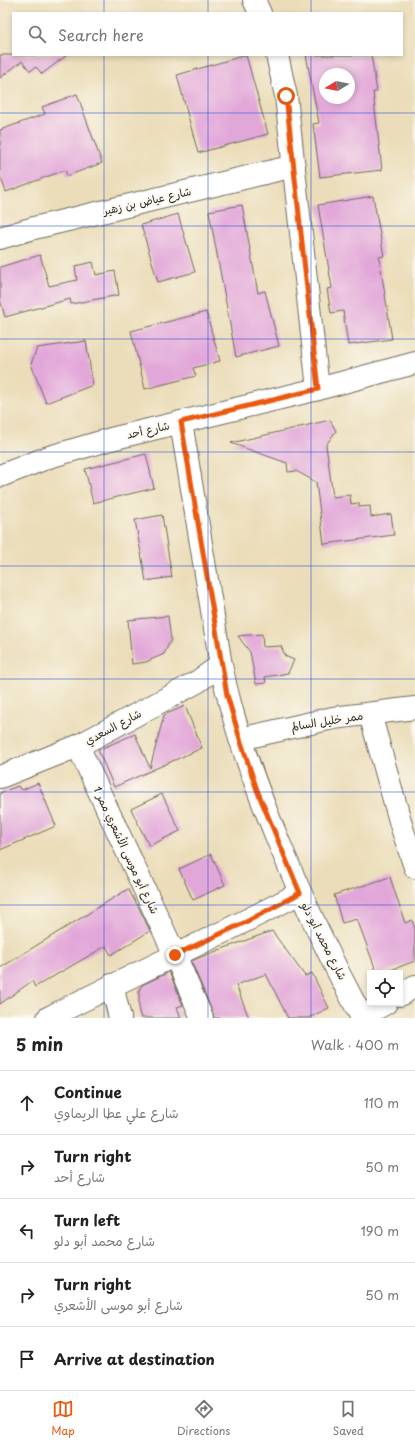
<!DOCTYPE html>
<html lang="en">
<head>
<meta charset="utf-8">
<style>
  body { margin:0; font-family:"Playpen Sans","Playpen Sans Arabic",sans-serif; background:#f2f2f2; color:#222 }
  .controls { position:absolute; right:12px; bottom:12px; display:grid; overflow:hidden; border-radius:0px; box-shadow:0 2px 6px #0003 }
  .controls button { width:36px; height:36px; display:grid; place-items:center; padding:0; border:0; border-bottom:1px solid #e0e0e0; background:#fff; color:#222; font:20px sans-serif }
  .compass { position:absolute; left:319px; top:68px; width:36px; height:36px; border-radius:50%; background:#fff; box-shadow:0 2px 6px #0003; rotate:260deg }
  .stop { position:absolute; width:12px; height:12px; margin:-9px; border:3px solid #ea580c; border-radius:50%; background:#fff }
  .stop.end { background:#ea580c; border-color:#fff; box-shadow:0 1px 4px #0008 }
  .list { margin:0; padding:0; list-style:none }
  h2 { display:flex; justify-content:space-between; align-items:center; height:52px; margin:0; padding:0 16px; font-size:17px }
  h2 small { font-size:13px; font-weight:400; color:#767676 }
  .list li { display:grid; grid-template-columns:26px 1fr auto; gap:12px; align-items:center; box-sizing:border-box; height:64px; padding:0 16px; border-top:1px solid #e0e0e0 }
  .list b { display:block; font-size:15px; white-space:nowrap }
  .list p { margin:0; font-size:13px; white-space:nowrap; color:#767676 }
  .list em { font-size:13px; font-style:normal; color:#767676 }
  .icon { flex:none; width:22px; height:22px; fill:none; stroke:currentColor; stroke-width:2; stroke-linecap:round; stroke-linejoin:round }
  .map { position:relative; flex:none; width:415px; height:1018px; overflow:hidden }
  .search { position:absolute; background:#fff; box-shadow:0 2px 6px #0003; left:12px; right:12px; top:12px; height:44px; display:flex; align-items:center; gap:10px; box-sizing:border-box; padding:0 14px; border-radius:0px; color:#767676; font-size:15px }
  .sheet { height:372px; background:#fff }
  nav { display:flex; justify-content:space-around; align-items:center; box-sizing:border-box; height:56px; border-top:1px solid #e0e0e0; background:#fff; font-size:11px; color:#767676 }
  nav a { display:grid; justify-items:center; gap:2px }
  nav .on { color:#ea580c }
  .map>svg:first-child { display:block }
  .building { fill:#e2a7d9; fill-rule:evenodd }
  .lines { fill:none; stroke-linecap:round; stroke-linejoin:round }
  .minor-casing { stroke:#6e695d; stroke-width:24 }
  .minor { stroke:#fff; stroke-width:22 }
  .route { stroke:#ea580c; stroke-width:5 }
  .grid { fill:none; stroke:#1d4ed8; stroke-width:1; stroke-opacity:0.55 }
  .labels { text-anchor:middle; stroke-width:3.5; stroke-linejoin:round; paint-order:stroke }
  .street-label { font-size:11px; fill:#2b2b2b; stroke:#fbf7ec }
</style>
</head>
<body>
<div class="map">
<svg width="415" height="1018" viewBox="0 0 415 1018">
  <rect width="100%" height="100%" fill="#fbf7ec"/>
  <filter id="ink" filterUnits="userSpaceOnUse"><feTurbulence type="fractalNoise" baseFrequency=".025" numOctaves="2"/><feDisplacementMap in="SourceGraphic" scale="8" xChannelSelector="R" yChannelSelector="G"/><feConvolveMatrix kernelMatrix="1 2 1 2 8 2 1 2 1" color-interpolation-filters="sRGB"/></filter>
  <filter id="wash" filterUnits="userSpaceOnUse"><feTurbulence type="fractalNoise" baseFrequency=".012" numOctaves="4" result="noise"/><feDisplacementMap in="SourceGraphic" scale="16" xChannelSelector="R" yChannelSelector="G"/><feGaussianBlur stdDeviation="0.9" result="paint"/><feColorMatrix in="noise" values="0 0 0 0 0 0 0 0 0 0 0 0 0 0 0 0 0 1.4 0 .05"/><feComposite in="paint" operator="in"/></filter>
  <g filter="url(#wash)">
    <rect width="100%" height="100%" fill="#ebddb9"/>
    <g id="blocks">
      <!-- building -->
      <g class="building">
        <path d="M0 55H67L42 74 36 67 30 71 22 61 0 78Z"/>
        <path d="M246 55 268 134 198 153 177 75Z"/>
        <path d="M306 55H371L377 92H373L382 170 320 177 313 124 319 123ZM325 74H349V98H325Z"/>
        <path d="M77 94 102 163 67 176 65 170 6 192 0 176V130L45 114 42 107Z"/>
        <path d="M373 196 384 256 379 257 392 339 348 345 343 311 331 313 327 289 332 288 318 205Z"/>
        <path d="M242 205 258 293 265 291 279 346 236 357 209 211Z"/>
        <path d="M178 214 195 272 158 282 141 225Z"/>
        <path d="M40 255 49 286 77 280 75 266 93 262 96 275 115 271 119 295 71 304 70 299 5 317 0 299V267Z"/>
        <path d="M206 312 220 361 193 368 196 376 145 389 131 331Z"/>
        <path d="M86 341 93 385 46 403 31 364 37 348Z"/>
        <path d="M330 420 336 431 326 445 333 497 350 495 351 504 359 503V507L370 506 371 517 391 514 394 535 324 544 316 482 296 471 288 472 287 463 231 443Z"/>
        <path d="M146 454 154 488 93 503 85 469Z"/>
        <path d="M162 515 172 577 146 581 135 520Z"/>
        <path d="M168 616 171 640 164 654 146 662 132 664 128 620Z"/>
        <path d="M262 634 263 647 281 646 285 656 294 660 288 673 265 677 266 683 256 684 250 652 238 636Z"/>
        <path d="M185 706 202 748 114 787 98 750 135 734 150 768 164 715Z"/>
        <path d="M38 783 56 826 0 850V793L18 786 22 790Z"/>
        <path d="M162 794 180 831 149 846 131 809Z"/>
        <path d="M211 854 225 885 193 900 179 869Z"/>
        <path d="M390 877 405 923 412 920 415 929V961L383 973H377L357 919 342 923 334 895Z"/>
        <path d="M128 889 140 910 150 931 111 955 106 946 35 987 32 981 0 1004V968Z"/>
        <path d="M272 931 305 976 312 973 329 1008 308 1018H288L266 974 236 985 249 1018H214L213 1013 191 961 219 950Z"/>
        <path d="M169 972 183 1005 177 1007 181 1018H141L139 1012V990L142 985Z"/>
      </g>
    </g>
  </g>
  <g filter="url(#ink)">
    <use href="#blocks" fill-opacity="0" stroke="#6e695d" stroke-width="1"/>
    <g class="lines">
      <!-- minor casing -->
      <g class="minor-casing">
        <g id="minor">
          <path d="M254 0 260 13"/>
          <path d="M277 55 286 96 318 389"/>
          <path d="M0 238 34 228 294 166"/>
          <path d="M181 422 221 665C233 725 254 782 277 838 302 899 331 960 362 1018"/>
          <path d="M0 476 49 457 111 439 318 389 415 363"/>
          <path d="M370 714 402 828 415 867"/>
          <path d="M240 739 333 718 415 708"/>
          <path d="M78 746 175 955 202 1018"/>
          <path d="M0 777 78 746 197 682 221 665"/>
          <path d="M112 985 120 1018"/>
          <path d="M400 995 415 986"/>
          <path d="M362 1017 386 1003"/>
          <path d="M48 1018C131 975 217 937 300 893"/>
        </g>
      </g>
      <!-- minor -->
      <use href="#minor" class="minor"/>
    </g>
  </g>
  <g class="lines" filter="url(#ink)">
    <!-- route -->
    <path class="route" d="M175 955 248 921 300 893 257 790 240 739 227 695 181 422 318 389 286 96"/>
  </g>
  <!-- grid -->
  <path class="grid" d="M104 0V13M208 0V13M311 0V13M104 55V1018M208 55V1018M311 55V1018M0 113H415M0 226H415M0 339H415M0 452H415M0 566H415M0 679H415M0 792H415M0 905H415"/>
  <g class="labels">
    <!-- street labels -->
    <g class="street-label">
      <text transform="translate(147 201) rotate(-13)" y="4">شارع عياض بن زهير</text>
      <text transform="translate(148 430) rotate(-13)" y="4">شارع أحد</text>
      <text transform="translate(327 721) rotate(-9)" y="4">ممر خليل السالم</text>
      <text transform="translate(113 727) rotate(-28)" y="4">شارع السعدي</text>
      <text transform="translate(126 850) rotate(65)" y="4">شارع أبو موسى الأشعري ممر 1</text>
      <text transform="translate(324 941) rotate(63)" y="4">شارع محمد أبو دلو</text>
    </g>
  </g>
</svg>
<div class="controls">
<button><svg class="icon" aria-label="locate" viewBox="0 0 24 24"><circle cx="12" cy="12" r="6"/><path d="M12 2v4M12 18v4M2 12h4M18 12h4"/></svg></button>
</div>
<svg class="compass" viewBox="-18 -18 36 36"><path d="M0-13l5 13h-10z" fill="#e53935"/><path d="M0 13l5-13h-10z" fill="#767676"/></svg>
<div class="stop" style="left:286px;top:96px"></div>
<div class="stop end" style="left:175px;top:955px"></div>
<div class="search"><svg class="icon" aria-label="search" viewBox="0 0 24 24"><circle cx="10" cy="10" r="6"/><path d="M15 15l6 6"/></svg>Search here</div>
</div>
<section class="sheet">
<h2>5 min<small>Walk · 400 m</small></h2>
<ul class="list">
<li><svg class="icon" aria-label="ahead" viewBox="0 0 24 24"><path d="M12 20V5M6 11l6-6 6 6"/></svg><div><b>Continue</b><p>شارع علي عطا الريماوي</p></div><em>110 m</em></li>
<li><svg class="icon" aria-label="right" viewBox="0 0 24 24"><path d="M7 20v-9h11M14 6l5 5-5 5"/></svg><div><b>Turn right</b><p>شارع أحد</p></div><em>50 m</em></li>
<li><svg class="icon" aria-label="left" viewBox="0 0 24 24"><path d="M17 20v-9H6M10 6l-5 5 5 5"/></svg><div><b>Turn left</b><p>شارع محمد أبو دلو</p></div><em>190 m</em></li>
<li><svg class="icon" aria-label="right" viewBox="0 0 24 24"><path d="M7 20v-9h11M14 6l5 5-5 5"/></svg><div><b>Turn right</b><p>شارع أبو موسى الأشعري</p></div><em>50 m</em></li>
<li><svg class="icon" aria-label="arrive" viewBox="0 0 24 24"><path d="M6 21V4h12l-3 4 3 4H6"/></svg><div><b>Arrive at destination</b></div></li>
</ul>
</section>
<nav>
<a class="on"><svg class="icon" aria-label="map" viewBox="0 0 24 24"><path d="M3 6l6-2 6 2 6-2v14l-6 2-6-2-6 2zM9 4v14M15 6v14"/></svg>Map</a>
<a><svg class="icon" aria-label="directions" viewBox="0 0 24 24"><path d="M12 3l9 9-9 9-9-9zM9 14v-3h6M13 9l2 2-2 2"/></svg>Directions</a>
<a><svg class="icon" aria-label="saved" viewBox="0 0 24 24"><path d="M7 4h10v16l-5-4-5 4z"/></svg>Saved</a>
</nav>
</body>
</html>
